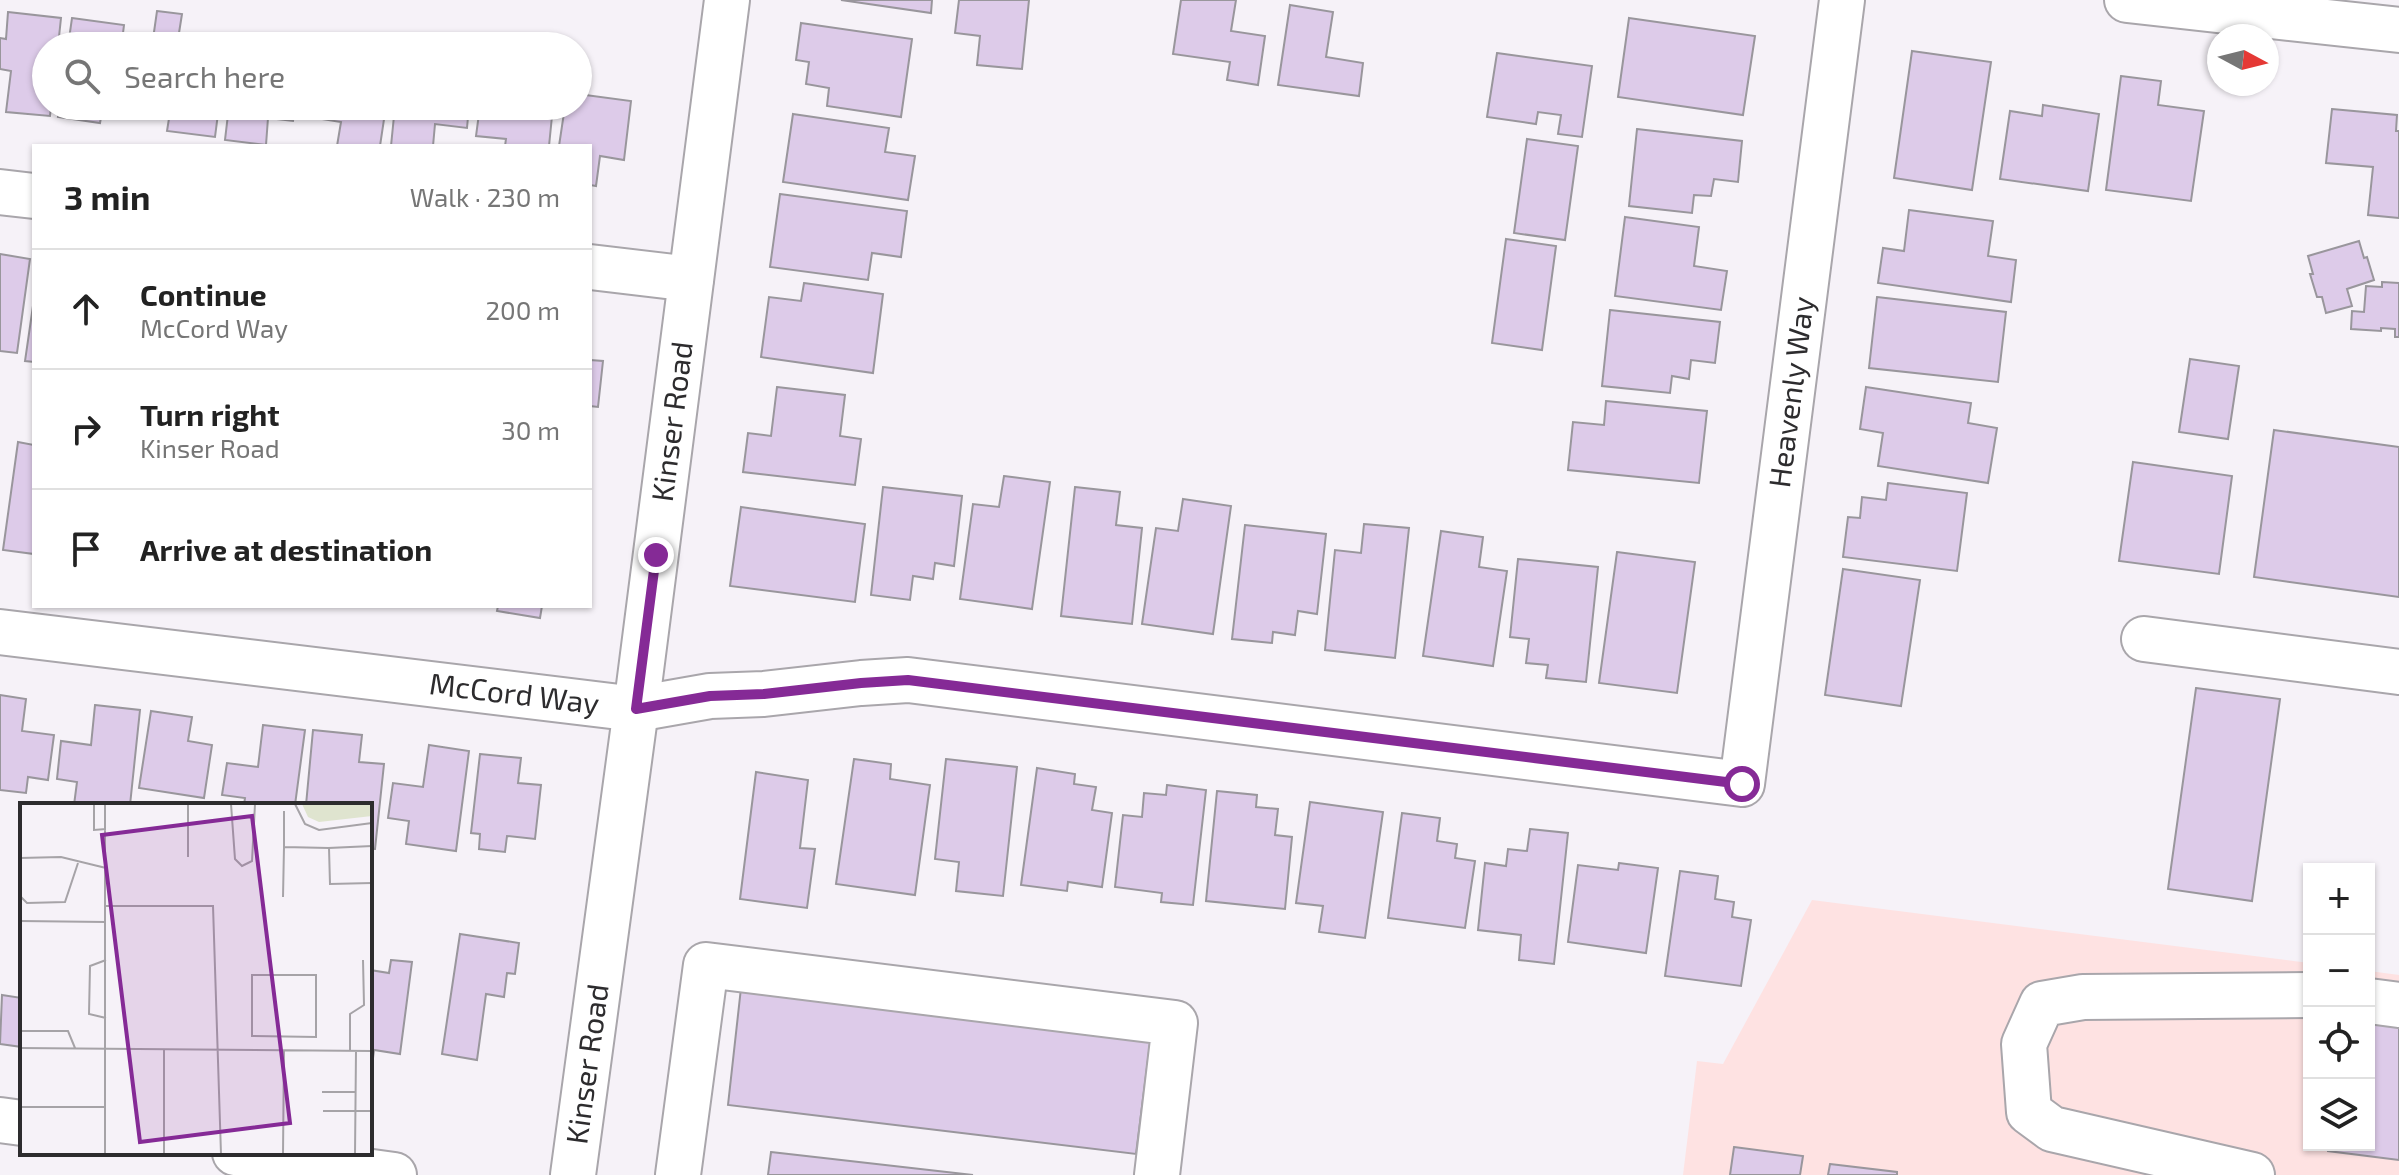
<!DOCTYPE html>
<html lang="en">
<head>
<meta charset="utf-8">
<style>
  body { margin:0; font-family:"Exo 2",sans-serif; background:#f6f6f6; color:#222 }
  .controls { position:absolute; right:24px; bottom:24px; display:grid; overflow:hidden; border-radius:0px; box-shadow:0 2px 6px #0004 }
  .controls button { width:72px; height:72px; display:grid; place-items:center; padding:0; border:0; border-bottom:2px solid #e0e0e0; background:#fff; color:#222; font:40px sans-serif }
  .compass { position:absolute; left:2207px; top:24px; width:72px; height:72px; border-radius:50%; background:#fff; box-shadow:0 2px 6px #0004; rotate:97deg }
  .stop { position:absolute; width:24px; height:24px; margin:-18px; border:6px solid #852a96; border-radius:50%; background:#fff }
  .stop.end { background:#852a96; border-color:#fff; box-shadow:0 2px 8px #0008 }
  .list { margin:0; padding:0; list-style:none }
  h2 { display:flex; justify-content:space-between; align-items:center; height:104px; margin:0; padding:0 32px; font-size:34px }
  h2 small { font-size:26px; font-weight:400; color:#767676 }
  .list li { display:grid; grid-template-columns:52px 1fr auto; gap:24px; align-items:center; box-sizing:border-box; height:120px; padding:0 32px; border-top:2px solid #e0e0e0 }
  .list b { display:block; font-size:30px; white-space:nowrap }
  .list p { margin:0; font-size:26px; white-space:nowrap; color:#767676 }
  .list em { font-size:26px; font-style:normal; color:#767676 }
  .icon { flex:none; width:44px; height:44px; fill:none; stroke:currentColor; stroke-width:2; stroke-linecap:round; stroke-linejoin:round }
  .map { position:relative; flex:none; width:2399px; height:1175px; overflow:hidden }
  .search { position:absolute; background:#fff; box-shadow:0 2px 6px #0004; left:32px; top:32px; width:560px; height:88px; display:flex; align-items:center; gap:20px; box-sizing:border-box; padding:0 28px; border-radius:44px; color:#767676; font-size:30px }
  .panel { position:absolute; background:#fff; box-shadow:0 2px 6px #0004; left:32px; top:144px; width:560px; height:464px; border-radius:0px }
  .map>svg:first-child { display:block }
  .commercial { fill:#fee2e2 }
  .building { fill:#ddcbe9; stroke:#99969c; stroke-width:2 }
  .lines { fill:none; stroke-linecap:round; stroke-linejoin:round }
  .minor-casing { stroke:#a9a6ab; stroke-width:48 }
  .minor { stroke:#fff; stroke-width:44 }
  .route { stroke:#852a96; stroke-width:10 }
  .labels { text-anchor:middle; stroke-width:6; stroke-linejoin:round; paint-order:stroke }
  .street-label { font-size:30px; fill:#2d2c2e; stroke:#fff }
  .inset-road { fill:none; stroke:#a6a3a7; stroke-width:2 }
  .view { fill:#852a96; fill-opacity:0.15; stroke:#852a96; stroke-width:4 }
  .inset-edge { fill:none; stroke:#2d2c2e; stroke-width:4 }
</style>
</head>
<body>
<div class="map">
<svg width="2399" height="1175" viewBox="0 0 2399 1175">
  <rect width="100%" height="100%" fill="#f6f2f8"/>
  <!-- commercial -->
  <path class="commercial" d="M1812 900 2309 963V1145H2369V971L2399 975V1175H1683L1697 1061 1723 1064Z"/>
  <!-- building -->
  <g class="building">
    <path d="M841 0H932L931 13Z"/>
    <path d="M959 0H1029L1022 69 977 65 980 36 955 33Z"/>
    <path d="M1181 0H1236L1231 31 1265 36 1258 85 1227 80 1230 62 1173 54Z"/>
    <path d="M1290 5 1333 12 1326 57 1363 63 1359 96 1278 85Z"/>
    <path d="M157 11 182 14 179 33 227 39 226 46H152Z"/>
    <path d="M8 12 61 18 58 46H46V106H51L50 116 6 112 11 71 0 69V38L6 39Z"/>
    <path d="M72 18 124 25 122 41 143 43V46H68Z"/>
    <path d="M1629 18 1755 36 1743 115 1618 97Z"/>
    <path d="M801 23 912 39 901 117 827 106 829 88 806 84 809 62 796 60Z"/>
    <path d="M1912 51 1991 62 1972 190 1894 178Z"/>
    <path d="M1497 53 1592 66 1582 137 1558 134 1561 115 1538 112 1536 124 1487 117Z"/>
    <path d="M2121 76 2161 81 2158 105 2204 111 2191 201 2106 190Z"/>
    <path d="M578 94 631 101 624 160 600 156 596 186 590 185V146H559L565 106H578Z"/>
    <path d="M2043 105 2099 114 2088 191 2000 179 2010 111 2042 116Z"/>
    <path d="M60 106H103L100 123 58 117Z"/>
    <path d="M171 106H219L215 137 167 131Z"/>
    <path d="M229 106H295L293 121 268 118 266 145 225 140Z"/>
    <path d="M311 106H386L380 146H337L341 122 309 117Z"/>
    <path d="M395 106H469L467 128 435 124 433 146H391Z"/>
    <path d="M480 106H553L549 146H505L506 139 476 136Z"/>
    <path d="M2332 109 2397 115 2396 131H2399V218L2368 215 2373 167 2326 163Z"/>
    <path d="M793 114 889 128 885 152 915 156 908 200 783 182Z"/>
    <path d="M1637 129 1742 141 1738 182 1714 179 1711 196 1694 195 1692 213 1629 206Z"/>
    <path d="M1527 139 1578 146 1565 240 1514 233Z"/>
    <path d="M780 194 907 211 901 257 872 253 868 280 770 267Z"/>
    <path d="M1909 210 1993 221 1988 256 2016 260 2011 302 1878 283 1883 248 1904 251Z"/>
    <path d="M1625 217 1699 227 1694 266 1727 271 1721 310 1615 296Z"/>
    <path d="M1506 239 1556 246 1542 350 1492 343Z"/>
    <path d="M2359 241 2364 258 2367 257 2374 280 2347 289 2352 306 2326 313 2322 297H2317L2310 274H2313L2308 256Z"/>
    <path d="M0 254 30 259 17 353 0 351Z"/>
    <path d="M2382 282 2399 283V337H2395V329L2381 328V331L2351 329 2352 311 2364 312 2366 286 2382 287Z"/>
    <path d="M804 283 883 294 873 373 761 357 769 297 801 301Z"/>
    <path d="M1877 297 2006 312 1998 382 1869 368Z"/>
    <path d="M34 299V362L25 361Z"/>
    <path d="M1610 310 1720 322 1715 363 1691 360 1689 379 1672 376 1670 393 1602 386Z"/>
    <path d="M2190 359 2239 366 2228 439 2179 432Z"/>
    <path d="M590 360 603 361 598 407 590 406Z"/>
    <path d="M777 387 845 395 840 436 861 439 855 485 743 472 748 433 771 436Z"/>
    <path d="M1866 387 1971 403 1968 423 1997 428 1988 483 1878 466 1883 433 1860 429Z"/>
    <path d="M1606 401 1707 411 1699 483 1568 470 1573 422 1604 425Z"/>
    <path d="M2274 430 2399 447V597L2254 577Z"/>
    <path d="M18 442 34 445V554L3 550Z"/>
    <path d="M2133 462 2232 476 2219 574 2119 561Z"/>
    <path d="M1004 476 1050 482 1032 609 960 599 973 504 999 507Z"/>
    <path d="M1888 483 1967 493 1957 571 1843 557 1848 517 1860 518 1862 497 1886 500Z"/>
    <path d="M883 487 962 496 954 566 935 563 933 579 913 576 910 600 871 595Z"/>
    <path d="M1075 487 1120 492 1116 525 1142 528 1132 624 1061 616Z"/>
    <path d="M1183 499 1231 506 1213 634 1142 624 1156 528 1178 531Z"/>
    <path d="M741 507 865 524 855 602 730 586Z"/>
    <path d="M1364 524 1409 528 1395 658 1325 650 1335 550 1361 553Z"/>
    <path d="M1245 525 1326 534 1317 614 1298 611 1295 635 1273 632 1272 643 1232 639Z"/>
    <path d="M1441 531 1483 537 1479 567 1507 571 1493 666 1423 656Z"/>
    <path d="M1617 552 1695 562 1677 693 1599 683Z"/>
    <path d="M1518 559 1598 567 1586 682 1546 678 1548 665 1526 663 1529 639 1510 637Z"/>
    <path d="M1843 569 1920 580 1901 706 1825 695Z"/>
    <path d="M498 606H542L540 618 497 611Z"/>
    <path d="M2196 688 2280 699 2252 901 2168 889Z"/>
    <path d="M0 695 26 699 22 731 54 735 48 780 28 777 26 793 0 790Z"/>
    <path d="M95 705 140 710 130 805H74L77 782 57 779 61 741 91 745Z"/>
    <path d="M151 711 192 717 188 741 212 745 204 798 139 788Z"/>
    <path d="M263 725 305 730 295 805H244L245 798 222 795 227 763 258 767Z"/>
    <path d="M313 730 362 735 359 762 384 764 375 849H370V805H306Z"/>
    <path d="M429 745 469 751 456 851 406 844 409 821 388 818 393 783 423 787Z"/>
    <path d="M480 754 521 758 518 783 541 785 535 839 507 836 505 852 479 849 480 834 471 833Z"/>
    <path d="M854 759 891 764 890 779 930 785 915 895 836 884Z"/>
    <path d="M946 759 1017 767 1003 896 956 891 959 862 935 859Z"/>
    <path d="M1037 768 1075 774 1074 784 1096 787 1092 810 1112 813 1102 887 1068 882 1067 891 1021 885Z"/>
    <path d="M756 772 808 780 800 848 815 849 807 908 740 899Z"/>
    <path d="M1167 785 1206 790 1193 905 1161 902 1162 893 1115 887 1123 815 1142 817 1144 793 1166 795Z"/>
    <path d="M1217 791 1257 795 1256 807 1278 809 1275 835 1292 837 1285 909 1206 901Z"/>
    <path d="M1310 802 1383 812 1365 938 1319 932 1323 906 1296 903Z"/>
    <path d="M1402 813 1440 818 1437 841 1457 844 1455 858 1475 861 1465 928 1388 918Z"/>
    <path d="M1530 829 1568 833 1554 964 1519 960 1521 935 1478 930 1485 863 1506 866 1508 849 1527 851Z"/>
    <path d="M1619 863 1658 868 1646 953 1568 942 1578 865 1618 870Z"/>
    <path d="M1680 871 1718 876 1715 899 1734 902 1732 917 1751 920 1741 986 1665 976Z"/>
    <path d="M460 934 519 943 515 974 507 973 504 997 486 994 477 1060 442 1054Z"/>
    <path d="M391 960 412 962 400 1054 374 1050 370 1083V970L389 973Z"/>
    <path d="M742 979 1152 1028 1136 1154 728 1105Z"/>
    <path d="M2 995 22 998V1047L0 1044Z"/>
    <path d="M2369 1013 2399 1017V1160L2328 1151V1145H2369Z"/>
    <path d="M1734 1147 1803 1156 1800 1175H1730Z"/>
    <path d="M771 1152 973 1175H768Z"/>
    <path d="M1830 1164 1897 1172V1175H1828Z"/>
  </g>
  <g class="lines">
    <!-- minor casing -->
    <g class="minor-casing">
      <g id="minor">
        <path d="M2127 0 2399 30"/>
        <path d="M0 192 34 196"/>
        <path d="M590 267 691 279"/>
        <path id="s1" d="M0 632 636 709 710 696 764 694 861 683 908 680 1742 784 1842 0"/>
        <path d="M2144 639 2399 672"/>
        <path d="M2369 1001 2399 1005"/>
        <path d="M0 1120 22 1123"/>
        <path d="M235 1153 394 1175"/>
        <path id="s2" d="M573 1175 636 709 727 0"/>
        <path d="M678 1175 706 965 1175 1023 1157 1175"/>
        <path d="M2252 1175 2052 1129 2029 1112 2024 1044 2042 1004 2083 997 2309 995"/>
      </g>
    </g>
    <!-- minor -->
    <use href="#minor" class="minor"/>
  </g>
  <g class="lines">
    <!-- route -->
    <path class="route" d="M656 555 636 709 710 696 764 694 861 683 908 680 1742 784"/>
  </g>
  <g class="labels">
    <!-- street labels -->
    <g class="street-label">
      <text dy="10" stroke="none"><textPath href="#s1" startOffset="2150">Heavenly Way</textPath></text>
      <text dy="10" stroke="none"><textPath href="#s2" startOffset="760">Kinser Road</textPath></text>
      <text dy="10" stroke="none"><textPath href="#s1" startOffset="518">McCord Way</textPath></text>
      <text dy="10" stroke="none"><textPath href="#s2" startOffset="112">Kinser Road</textPath></text>
    </g>
  </g>
  <!-- overview -->
  <g transform="translate(20 803)">
    <rect width="352" height="352" fill="#f6f2f8"/>
    <path d="M282 1H352V13L299 19 288 14Z" fill="#dfe4cf"/>
    <path class="inset-road" d="M74 1V27L86 26M85 1V351M211 1 215 56 222 63 232 58 235 1M275 1 285 21 299 27 352 20M264 8V44L309 45M352 43 309 45 310 81 352 80M168 54V1M0 55 41 54 86 65M0 93 7 100 45 99 58 60M263 94 264 44M86 103H193L201 351M0 118 86 119M232 172H296V234L232 233ZM86 215 69 211 70 163 86 157M0 228H48L55 245M0 245 352 248M330 248V211L344 202 343 157M302 289H336M0 304H86M303 308H352M144 351V246M263 351 264 247M335 351 336 248"/>
    <path class="view" d="M232 13 270 320 120 339 82 32Z"/>
    <rect width="352" height="352" class="inset-edge"/>
  </g>
</svg>
<div class="controls">
<button>+</button>
<button>−</button>
<button><svg class="icon" aria-label="locate" viewBox="0 0 24 24"><circle cx="12" cy="12" r="6"/><path d="M12 2v4M12 18v4M2 12h4M18 12h4"/></svg></button>
<button><svg class="icon" aria-label="layers" viewBox="0 0 24 24"><path d="M12 4l9 5-9 5-9-5zM3 14l9 5 9-5"/></svg></button>
</div>
<svg class="compass" viewBox="-18 -18 36 36"><path d="M0-13l5 13h-10z" fill="#e53935"/><path d="M0 13l5-13h-10z" fill="#767676"/></svg>
<div class="stop" style="left:1742px;top:784px"></div>
<div class="stop end" style="left:656px;top:555px"></div>
<div class="search"><svg class="icon" aria-label="search" viewBox="0 0 24 24"><circle cx="10" cy="10" r="6"/><path d="M15 15l6 6"/></svg>Search here</div>
<section class="panel">
<h2>3 min<small>Walk · 230 m</small></h2>
<ul class="list">
<li><svg class="icon" aria-label="ahead" viewBox="0 0 24 24"><path d="M12 20V5M6 11l6-6 6 6"/></svg><div><b>Continue</b><p>McCord Way</p></div><em>200 m</em></li>
<li><svg class="icon" aria-label="right" viewBox="0 0 24 24"><path d="M7 20v-9h11M14 6l5 5-5 5"/></svg><div><b>Turn right</b><p>Kinser Road</p></div><em>30 m</em></li>
<li><svg class="icon" aria-label="arrive" viewBox="0 0 24 24"><path d="M6 21V4h12l-3 4 3 4H6"/></svg><div><b>Arrive at destination</b></div></li>
</ul>
</section>
</div>
</body>
</html>
